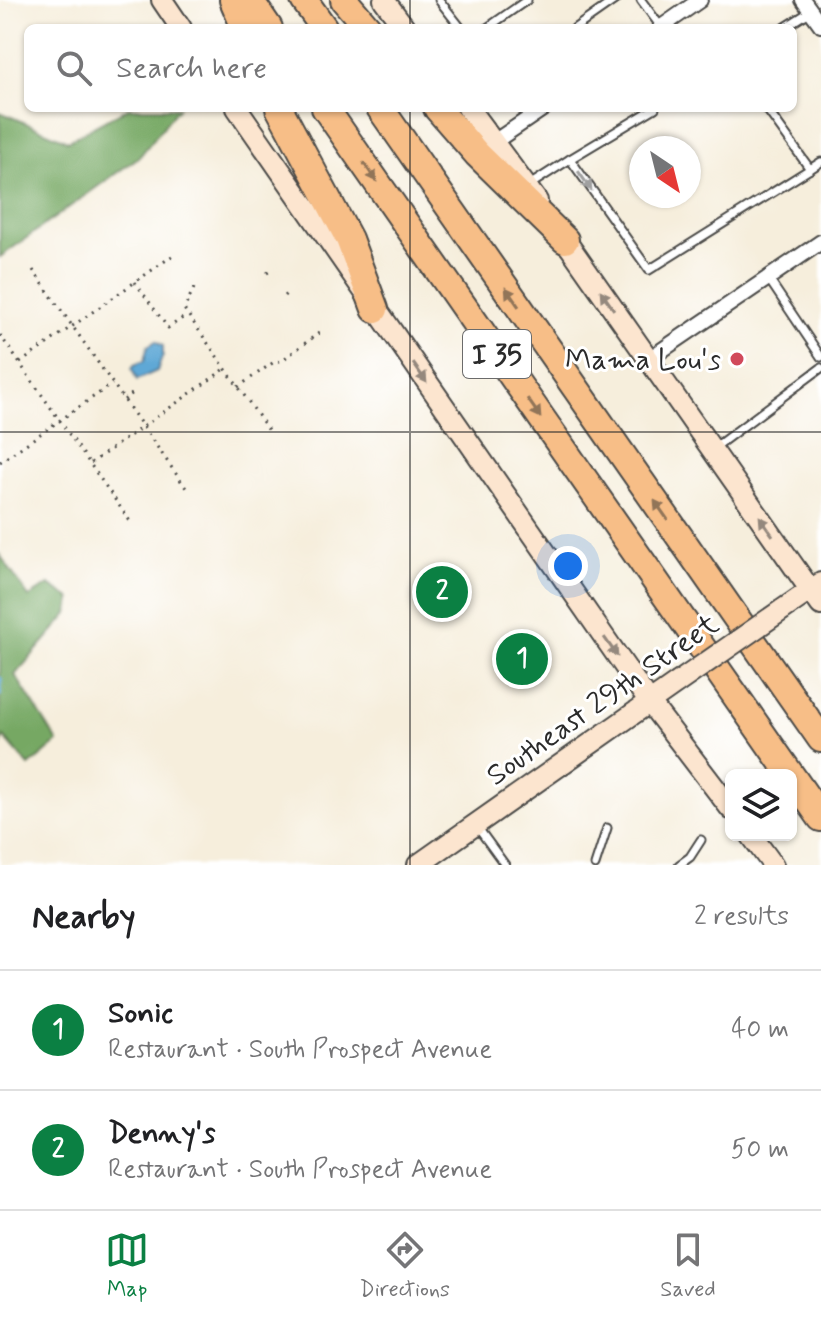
<!DOCTYPE html>
<html lang="en">
<head>
<meta charset="utf-8">
<style>
  body { margin:0; font-family:Mynerve,sans-serif; background:#f2f2f2; color:#202124 }
  .controls { position:absolute; right:24px; bottom:24px; display:grid; overflow:hidden; border-radius:12px; box-shadow:0 2px 6px #0004 }
  .controls button { width:72px; height:72px; display:grid; place-items:center; padding:0; border:0; border-bottom:2px solid #e0e0e0; background:#fff; color:#202124; font:40px sans-serif }
  .compass { position:absolute; left:629px; top:136px; width:72px; height:72px; border-radius:50%; background:#fff; box-shadow:0 2px 6px #0004; rotate:145deg }
  .you { position:absolute; left:568px; top:566px; width:28px; height:28px; margin:-20px; border:6px solid #fff; border-radius:50%; background:#1a73e8; box-shadow:0 0 0 12px #1a73e833 }
  .badge { display:grid; place-items:center; width:52px; height:52px; border-radius:50%; background:#0b8043; color:#fff; font-size:26px; font-weight:700 }
  .pin { position:absolute; translate:-50% -50%; border:4px solid #fff; box-shadow:0 2px 8px #0006 }
  .list { margin:0; padding:0; list-style:none }
  h2 { display:flex; justify-content:space-between; align-items:center; height:104px; margin:0; padding:0 32px; font-size:34px }
  h2 small { font-size:26px; font-weight:400; color:#757577 }
  .list li { display:grid; grid-template-columns:52px 1fr auto; gap:24px; align-items:center; box-sizing:border-box; height:120px; padding:0 32px; border-top:2px solid #e0e0e0 }
  .list b { display:block; font-size:30px; white-space:nowrap }
  .list p { margin:0; font-size:26px; white-space:nowrap; color:#757577 }
  .list em { font-size:26px; font-style:normal; color:#757577 }
  .icon { flex:none; width:44px; height:44px; fill:none; stroke:currentColor; stroke-width:2; stroke-linecap:round; stroke-linejoin:round }
  .map { position:relative; flex:none; width:821px; height:865px; overflow:hidden }
  .search { position:absolute; background:#fff; box-shadow:0 2px 6px #0004; left:24px; right:24px; top:24px; height:88px; display:flex; align-items:center; gap:20px; box-sizing:border-box; padding:0 28px; border-radius:12px; color:#757577; font-size:30px }
  .sheet { height:344px; background:#fff }
  nav { display:flex; justify-content:space-around; align-items:center; box-sizing:border-box; height:112px; border-top:2px solid #e0e0e0; background:#fff; font-size:22px; color:#757577 }
  nav a { display:grid; justify-items:center; gap:4px }
  nav .on { color:#0b8043 }
  .map>svg:first-child { display:block }
  .forest { fill:#76a863; stroke:#506a47; stroke-width:2 }
  .water { fill:#5ea8d6; stroke:#446a80; stroke-width:2 }
  .lines { fill:none; stroke-linecap:round; stroke-linejoin:round }
  .stream { stroke:#5ea8d6; stroke-width:5 }
  .service-casing { stroke:#494846; stroke-width:11 }
  .minor-casing { stroke:#494846; stroke-width:18 }
  .secondary-casing { stroke:#494846; stroke-width:24 }
  .motorway-casing { stroke:#494846; stroke-width:30 }
  .path { stroke:#494846; stroke-width:3; stroke-dasharray:2 6; stroke-linecap:butt }
  .service { stroke:#fff; stroke-width:7 }
  .minor { stroke:#fff; stroke-width:14 }
  .secondary { stroke:#fce5cf; stroke-width:20 }
  .motorway { stroke:#f7be87; stroke-width:26 }
  .secondary-bridge-casing { stroke:#494846; stroke-width:24; stroke-linecap:butt }
  .secondary-bridge { stroke:#fce5cf; stroke-width:20 }
  .oneway { fill:#917459 }
  .oneway2 { fill:#a0a0a0 }
  .oneway3 { fill:#94887d }
  .grid { fill:none; stroke:#2b2b2b; stroke-width:2; stroke-opacity:0.55 }
  .poi-dot { fill:#d1495b; stroke:#fff; stroke-width:3 }
  .labels { text-anchor:middle; stroke-width:6; stroke-linejoin:round; paint-order:stroke }
  .shield { fill:#fff; stroke:#6b6b6b; stroke-width:2 }
  .shield-label { font-size:28px; font-weight:bold; fill:#2b2b2b }
  .poi-label { font-size:30px; fill:#2b2b2b; stroke:#fff; text-anchor:end }
  .street-label { font-size:30px; fill:#2b2b2b; stroke:#fff }
</style>
</head>
<body>
<div class="map">
<svg width="821" height="865" viewBox="0 0 821 865">
  <rect width="100%" height="100%" fill="#fff"/>
  <filter id="ink" filterUnits="userSpaceOnUse"><feTurbulence type="fractalNoise" baseFrequency=".0125" numOctaves="2"/><feDisplacementMap in="SourceGraphic" scale="16" xChannelSelector="R" yChannelSelector="G"/><feConvolveMatrix kernelMatrix="1 2 1 2 8 2 1 2 1" color-interpolation-filters="sRGB"/></filter>
  <filter id="wash" filterUnits="userSpaceOnUse"><feTurbulence type="fractalNoise" baseFrequency=".006" numOctaves="4" result="noise"/><feDisplacementMap in="SourceGraphic" scale="32" xChannelSelector="R" yChannelSelector="G"/><feGaussianBlur stdDeviation="1.8" result="paint"/><feColorMatrix in="noise" values="0 0 0 0 0 0 0 0 0 0 0 0 0 0 0 0 0 1.4 0 .05"/><feComposite in="paint" operator="in"/></filter>
  <g filter="url(#wash)">
    <rect width="100%" height="100%" fill="#f6eedc"/>
    <!-- forest -->
    <g class="forest">
      <path d="M128 108H178L140 156 0 257V112L68 141Z"/>
      <path d="M0 555 29 597 49 585 71 599 68 614 15 675 58 742 29 766 4 737 0 747Z"/>
    </g>
    <!-- water -->
    <path class="water" d="M156 341 163 346V355L157 371 137 380 132 369 134 365 144 361 148 346Z"/>
    <g class="lines">
      <!-- stream -->
      <path class="stream" d="M0 679V694"/>
    </g>
  </g>
  <g filter="url(#ink)">
    <g class="lines">
      <!-- service casing -->
      <g class="service-casing">
        <g id="service">
          <path d="M439 0 461 28"/>
          <path d="M641 0 661 27"/>
          <path d="M487 28 527 0"/>
          <path d="M575 28 615 0"/>
          <path d="M784 28 811 11"/>
          <path d="M570 159 655 108"/>
          <path d="M810 169 821 162"/>
          <path d="M528 186 570 159 649 270 810 169 766 108"/>
          <path d="M768 278 821 357"/>
          <path d="M714 448 821 368"/>
          <path d="M478 828 505 865"/>
          <path d="M595 865 607 828"/>
          <path d="M679 865 690 857 701 840"/>
        </g>
      </g>
      <!-- minor casing -->
      <g class="minor-casing">
        <g id="minor">
          <path d="M803 0 821 25"/>
          <path d="M660 28 700 0"/>
          <path d="M494 142 544 108"/>
          <path d="M649 359 821 242"/>
        </g>
      </g>
      <!-- secondary casing -->
      <g class="secondary-casing">
        <g id="secondary">
          <path d="M162 0 181 28"/>
          <path d="M384 0 405 28"/>
          <path d="M237 108 650 703 731 809"/>
          <path d="M468 108 537 201"/>
          <path d="M558 230 821 605"/>
          <path d="M782 610 821 583"/>
          <path d="M751 835 773 865"/>
          <path d="M418 865 677 683"/>
        </g>
      </g>
      <!-- motorway casing -->
      <g class="motorway-casing">
        <g id="motorway">
          <path d="M233 0 245 28"/>
          <path d="M250 0 269 28"/>
          <path d="M304 0 324 28"/>
          <path d="M344 0 368 28"/>
          <path d="M279 108 349 239 375 309"/>
          <path d="M325 108 821 818"/>
          <path d="M380 108 821 739"/>
          <path d="M437 108 477 154 565 240"/>
        </g>
      </g>
      <!-- path -->
      <g class="path">
        <path d="M33 270 186 488"/>
        <path d="M267 273 270 271"/>
        <path d="M135 282 168 328 187 315"/>
        <path d="M194 288 184 309 269 431"/>
        <path d="M284 296 286 294"/>
        <path d="M0 335 132 524"/>
        <path d="M20 363 172 256"/>
        <path d="M238 387 274 362 281 361 323 330"/>
        <path d="M124 400 133 393"/>
        <path d="M0 462 112 384"/>
        <path d="M91 463 225 369"/>
      </g>
      <!-- service -->
      <use href="#service" class="service"/>
      <!-- minor -->
      <use href="#minor" class="minor"/>
      <!-- secondary -->
      <use href="#secondary" class="secondary"/>
      <!-- motorway -->
      <use href="#motorway" class="motorway"/>
      <!-- secondary-bridge casing -->
      <g class="secondary-bridge-casing">
        <path id="secondary-bridge" d="M677 683 782 610"/>
      </g>
      <!-- secondary-bridge -->
      <use href="#secondary-bridge" class="secondary-bridge"/>
    </g>
    <!-- one-way arrows -->
    <defs><path id="oneway-solid" d="M-6-.8H1V-3.2L6.5 0L1 3.2V.8H-6Z" transform="scale(2)"/></defs>
    <g class="oneway">
      <use href="#oneway-solid" transform="translate(370 172) rotate(55)"/>
      <use href="#oneway-solid" transform="translate(512 297) rotate(-125)"/>
      <use href="#oneway-solid" transform="translate(534 408) rotate(55)"/>
      <use href="#oneway-solid" transform="translate(661 510) rotate(-125)"/>
    </g>
    <use class="oneway2" href="#oneway-solid" transform="translate(585 181) rotate(55)"/>
    <g class="oneway3">
      <use href="#oneway-solid" transform="translate(607 300) rotate(-125)"/>
      <use href="#oneway-solid" transform="translate(420 373) rotate(55)"/>
      <use href="#oneway-solid" transform="translate(766 526) rotate(-125)"/>
      <use href="#oneway-solid" transform="translate(611 647) rotate(55)"/>
    </g>
  </g>
  <!-- grid -->
  <path class="grid" d="M410 0V28M410 108V865M0 432H821"/>
  <!-- markers -->
  <circle class="poi-dot" cx="737" cy="359" r="8"/>
  <g class="labels">
    <!-- shield labels -->
    <rect class="shield" x="463" y="330" width="68" height="48" rx="6"/>
    <g class="shield-label">
      <text x="497" y="364">I 35</text>
    </g>
    <!-- poi labels -->
    <g class="poi-label">
      <text x="721" y="369">Mama Lou's</text>
    </g>
    <!-- street labels -->
    <g class="street-label">
      <text transform="translate(602 699) rotate(-35)" y="10">Southeast 29th Street</text>
    </g>
  </g>
</svg>
<div class="controls">
<button><svg class="icon" aria-label="layers" viewBox="0 0 24 24"><path d="M12 4l9 5-9 5-9-5zM3 14l9 5 9-5"/></svg></button>
</div>
<svg class="compass" viewBox="-18 -18 36 36"><path d="M0-13l5 13h-10z" fill="#e53935"/><path d="M0 13l5-13h-10z" fill="#757577"/></svg>
<div class="you"></div>
<div class="pin badge" style="left:522px;top:659px">1</div>
<div class="pin badge" style="left:442px;top:592px">2</div>
<div class="search"><svg class="icon" aria-label="search" viewBox="0 0 24 24"><circle cx="10" cy="10" r="6"/><path d="M15 15l6 6"/></svg>Search here</div>
</div>
<section class="sheet">
<h2>Nearby<small>2 results</small></h2>
<ul class="list">
<li><span class="badge">1</span><div><b>Sonic</b><p>Restaurant · South Prospect Avenue</p></div><em>40 m</em></li>
<li><span class="badge">2</span><div><b>Denny's</b><p>Restaurant · South Prospect Avenue</p></div><em>50 m</em></li>
</ul>
</section>
<nav>
<a class="on"><svg class="icon" aria-label="map" viewBox="0 0 24 24"><path d="M3 6l6-2 6 2 6-2v14l-6 2-6-2-6 2zM9 4v14M15 6v14"/></svg>Map</a>
<a><svg class="icon" aria-label="directions" viewBox="0 0 24 24"><path d="M12 3l9 9-9 9-9-9zM9 14v-3h6M13 9l2 2-2 2"/></svg>Directions</a>
<a><svg class="icon" aria-label="saved" viewBox="0 0 24 24"><path d="M7 4h10v16l-5-4-5 4z"/></svg>Saved</a>
</nav>
</body>
</html>
